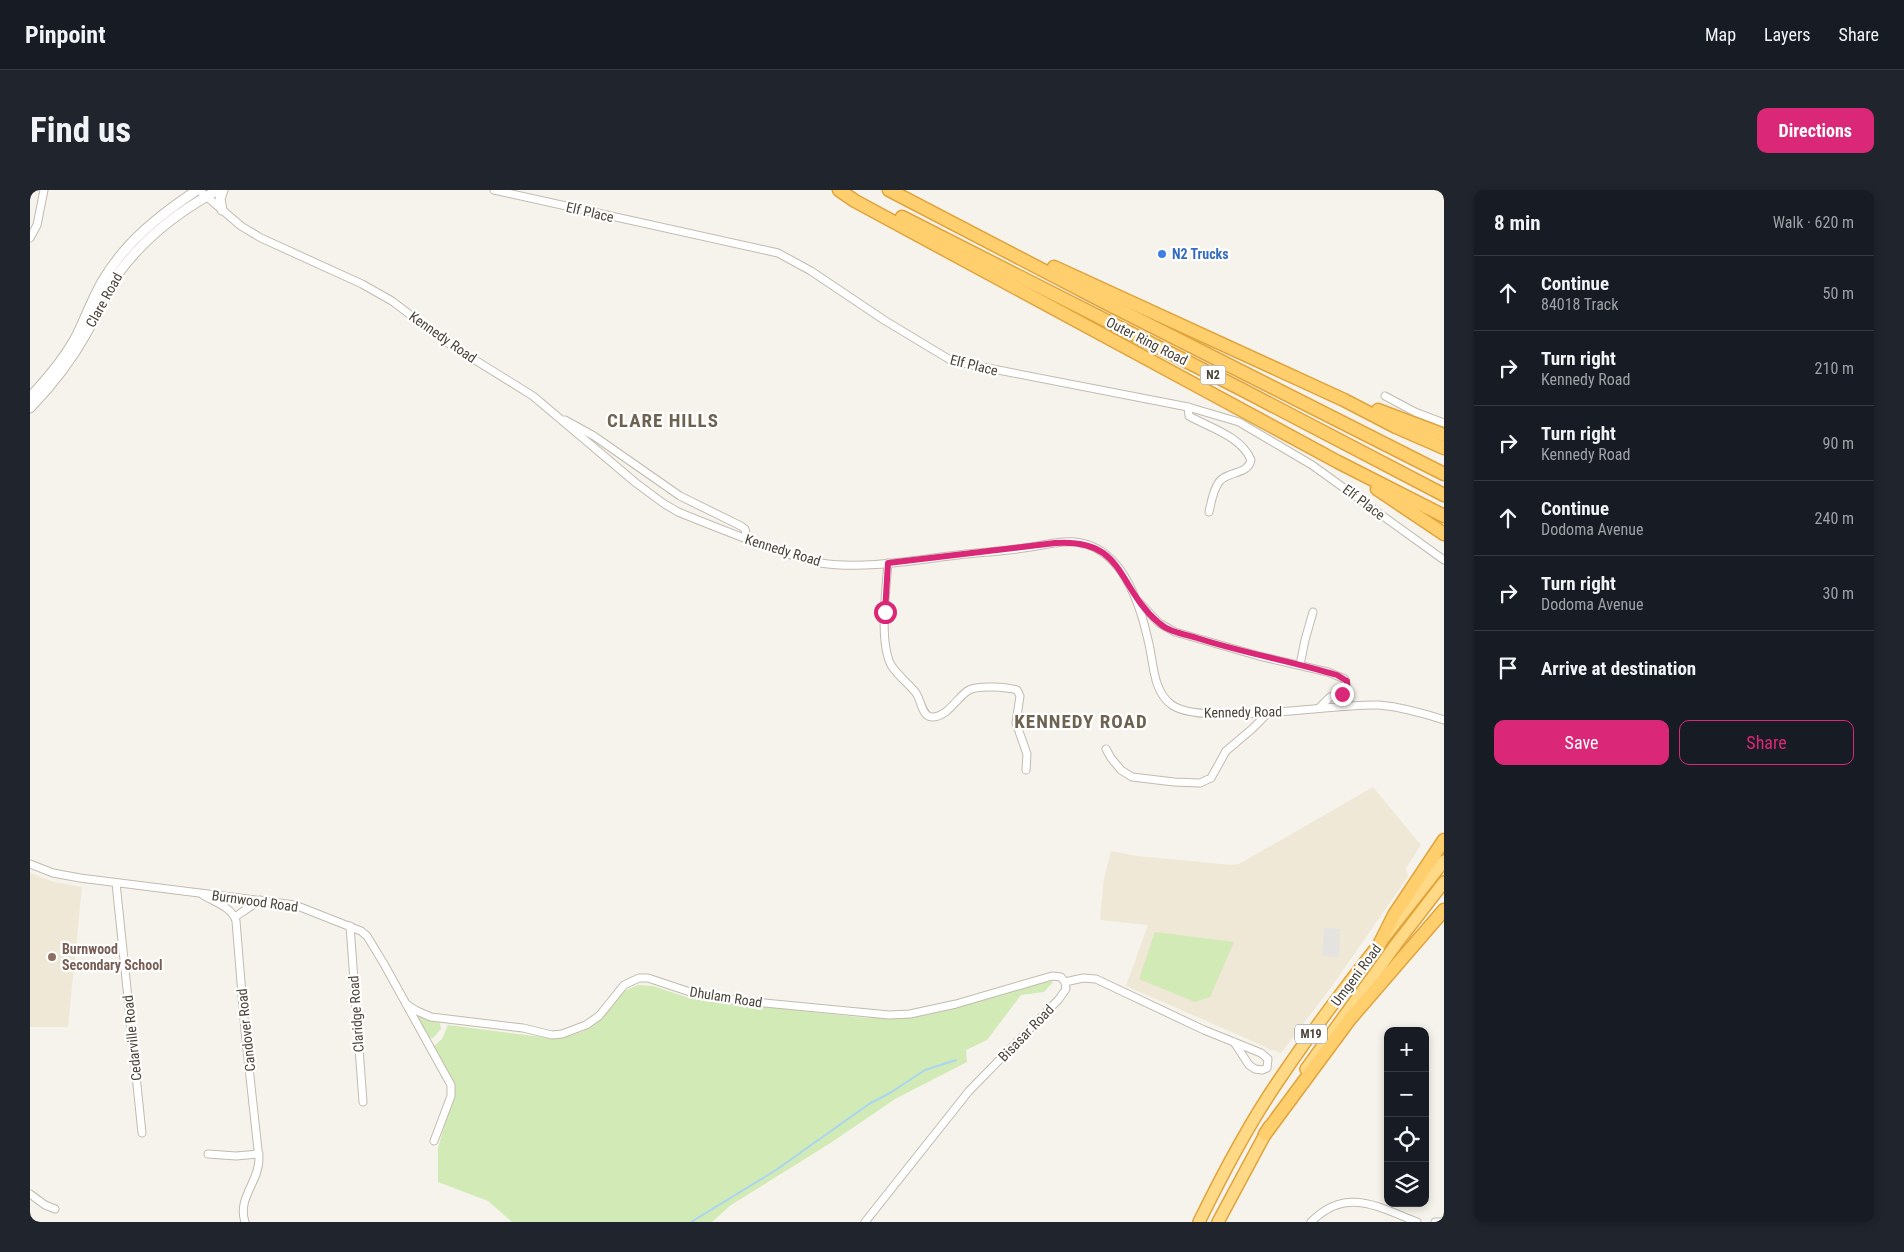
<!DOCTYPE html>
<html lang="en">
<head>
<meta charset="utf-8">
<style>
  body { margin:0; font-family:"Roboto Condensed",sans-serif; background:#20242c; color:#f1f3f6 }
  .controls { position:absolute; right:15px; bottom:15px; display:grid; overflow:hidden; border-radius:10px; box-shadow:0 2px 8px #0003 }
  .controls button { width:45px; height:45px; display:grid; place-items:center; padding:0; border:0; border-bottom:1px solid #363941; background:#171b24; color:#f1f3f6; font:25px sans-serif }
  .stop { position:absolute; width:15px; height:15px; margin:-11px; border:4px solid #db2777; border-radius:50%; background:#fff }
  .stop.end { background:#db2777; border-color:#fff; box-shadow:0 1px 5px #0008 }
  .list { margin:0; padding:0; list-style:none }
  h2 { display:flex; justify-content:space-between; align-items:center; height:65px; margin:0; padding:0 20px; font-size:21px }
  h2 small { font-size:16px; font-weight:400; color:#9ea1a6 }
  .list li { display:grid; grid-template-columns:32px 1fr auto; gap:15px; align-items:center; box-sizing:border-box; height:75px; padding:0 20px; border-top:1px solid #363941 }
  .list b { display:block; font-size:19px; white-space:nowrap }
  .list p { margin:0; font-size:16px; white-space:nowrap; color:#9ea1a6 }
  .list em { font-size:16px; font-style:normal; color:#9ea1a6 }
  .actions { display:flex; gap:10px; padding:15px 20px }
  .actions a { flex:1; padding:11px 0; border:1px solid #db2777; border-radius:10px; text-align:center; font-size:18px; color:#db2777 }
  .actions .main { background:#db2777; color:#fff }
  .icon { flex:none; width:28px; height:28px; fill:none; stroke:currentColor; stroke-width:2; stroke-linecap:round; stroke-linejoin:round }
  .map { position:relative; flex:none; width:1414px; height:1032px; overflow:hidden; border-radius:10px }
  header { display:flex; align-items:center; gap:30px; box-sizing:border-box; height:70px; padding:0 25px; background:#171b24; border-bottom:1px solid #363941 }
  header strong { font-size:24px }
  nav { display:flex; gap:28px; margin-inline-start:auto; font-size:18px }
  .intro { display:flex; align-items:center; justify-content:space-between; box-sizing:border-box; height:120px; padding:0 30px }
  h1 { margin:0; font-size:35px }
  .button { padding:12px 22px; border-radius:10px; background:#db2777; color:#fff; font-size:18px; font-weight:700 }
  main { display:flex; gap:30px; padding:0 30px }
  aside { flex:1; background:#171b24; border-radius:10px; box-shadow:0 2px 8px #0003 }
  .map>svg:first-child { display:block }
  .education { fill:#efe8d6 }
  .green { fill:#d2eab5 }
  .parking { fill:#e5e3e0 }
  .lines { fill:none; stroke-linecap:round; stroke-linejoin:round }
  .stream { stroke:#a9d4f2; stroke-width:2 }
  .minor-casing { stroke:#c2bbae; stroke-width:9 }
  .tertiary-casing { stroke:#c2bbae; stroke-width:11 }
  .trunk-casing { stroke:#e0a43c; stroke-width:14 }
  .motorway-casing { stroke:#e0a43c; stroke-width:15 }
  .minor { stroke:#fff; stroke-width:7 }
  .tertiary { stroke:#fff; stroke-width:9 }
  .trunk { stroke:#ffd985; stroke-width:11 }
  .motorway { stroke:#ffcf6e; stroke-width:12 }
  .route { stroke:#db2777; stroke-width:6 }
  .shop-dot { fill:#3f7fe0; stroke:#fff; stroke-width:2 }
  .education-dot { fill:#8d6e63; stroke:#fff; stroke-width:2 }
  .labels { text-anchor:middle; stroke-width:4.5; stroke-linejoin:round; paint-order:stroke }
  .shield { fill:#fff; stroke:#817c74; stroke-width:1 }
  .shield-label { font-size:12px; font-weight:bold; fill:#4b4439 }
  .street-label { font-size:14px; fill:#4b4439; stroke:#fff }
  .shop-label { font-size:14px; font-weight:bold; fill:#366cbe; stroke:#fff; text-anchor:start }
  .education-label { font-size:14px; font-weight:bold; fill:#785e54; stroke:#fff; text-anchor:start }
  .district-label { font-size:19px; font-weight:bold; letter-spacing:1px; fill:#6e6250; stroke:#fff }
</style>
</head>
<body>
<header>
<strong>Pinpoint</strong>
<nav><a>Map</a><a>Layers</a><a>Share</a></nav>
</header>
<div class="intro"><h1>Find us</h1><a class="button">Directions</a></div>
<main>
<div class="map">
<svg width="1414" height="1032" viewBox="0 0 1414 1032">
  <rect width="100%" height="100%" fill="#f6f3ec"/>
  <!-- education -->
  <g class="education">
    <path d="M1343 597 1391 655 1376 678 1378 687 1299 800 1251 863 1243 860 1241 861 1236 857 1096 796 1118 735 1070 730 1074 688 1081 661 1108 666 1202 675 1209 674Z"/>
    <path d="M0 683 24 692 52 697 38 837H0Z"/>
  </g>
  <!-- green -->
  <g class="green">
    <path d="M1125 742 1204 752 1180 807 1165 812 1109 789Z"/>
    <path d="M1020 791 1023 792 1014 802 991 805 957 850 936 860 937 872 865 909 802 952 701 1015 682 1032H482L458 1011 408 992V958L424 902 423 894 404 856 412 849 418 835 527 849 552 842 567 832 582 817 592 802 608 795 623 796 662 809 837 828 883 827Z"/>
    <path d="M387 826 410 833 411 839 403 848H399Z"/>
  </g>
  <!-- parking -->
  <path class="parking" d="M1294 738 1310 739 1309 767 1292 766Z"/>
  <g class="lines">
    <!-- stream -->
    <path class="stream" d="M661 1032 746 980 839 914 860 903 895 880 926 870"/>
    <!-- minor casing -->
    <g class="minor-casing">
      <g id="minor">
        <path d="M169 0 211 36 231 48 332 94 362 111 416 152 503 206 606 293 633 313 648 322C680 335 711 347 743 359 758 364 775 370 790 373 838 380 889 369 936 364 955 362 975 361 994 358 1012 356 1032 349 1051 353 1093 361 1110 414 1118 450 1124 472 1122 501 1142 515 1173 537 1305 513 1349 515 1371 517 1393 523 1414 530"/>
        <path d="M464 0 748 63 781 81 854 130 922 171 1158 217 1209 232 1282 275 1414 370"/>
        <path d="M0 48 7 35 14 0"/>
        <path d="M1355 206 1385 222 1414 233"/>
        <path d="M1158 217 1159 226C1180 238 1211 246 1221 270 1218 285 1197 281 1189 292 1183 300 1181 313 1179 322"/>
        <path d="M535 230 564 246 650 306 711 336 715 339 717 349"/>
        <path d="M858 373C856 400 849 452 861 475 868 486 878 493 886 503 891 510 892 527 902 527 918 527 927 507 939 500 948 495 977 497 987 500L990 506 986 533 997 564 996 580"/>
        <path d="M1109 412 1129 433 1145 442 1229 466 1298 482 1315 489 1317 497 1315 502 1300 507 1289 518"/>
        <path d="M1270 475 1275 450 1283 422"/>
        <path d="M1076 559 1081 568 1091 580 1102 587 1144 592 1170 593 1181 588 1196 561 1222 539 1239 522"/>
        <path d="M0 674 23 683 50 688 265 715 331 741 337 746 354 774 421 895V906L404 951"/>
        <path d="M86 693 112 943"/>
        <path d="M173 705C184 712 202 717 206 731L215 841 229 969C229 992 207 1008 215 1032"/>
        <path d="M205 727 230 710"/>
        <path d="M320 736 333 912"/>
        <path d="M1035 792 1053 788 1066 789 1174 840 1231 863 1238 869 1237 878 1232 880 1225 879 1219 875 1204 852"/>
        <path d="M376 814 387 821 401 827 493 838 522 845 532 844 556 835 569 826 594 795 609 788H618L669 805 694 809 859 825 880 824 926 814 1022 786 1031 787 1035 792"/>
        <path d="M178 964 206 966 229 964"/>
        <path d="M0 1004 15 1015 25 1019"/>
        <path d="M835 1032 939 901 1029 809 1036 799 1035 792"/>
        <path d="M1281 1032C1316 996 1348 1017 1387 1032"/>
        <path d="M1405 1032H1414"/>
      </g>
    </g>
    <!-- tertiary casing -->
    <g class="tertiary-casing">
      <g id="tertiary">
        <path d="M192 20 190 9 193 0"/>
        <path d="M0 207C18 188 36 167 48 143 56 126 63 108 72 92 95 52 130 25 167 0"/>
        <path d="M0 218C22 195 41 171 57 142 67 123 74 103 87 85 113 49 149 21 188 0"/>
      </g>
    </g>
    <!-- trunk casing -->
    <g class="trunk-casing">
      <g id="trunk">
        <path d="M1276 879 1367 753 1414 692"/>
        <path d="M1169 1032C1193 983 1218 935 1249 890 1300 814 1358 743 1414 671"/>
        <path d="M1188 1032 1239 937"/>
      </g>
    </g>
    <!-- motorway casing -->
    <g class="motorway-casing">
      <g id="motorway">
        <path d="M809 0 825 11 1308 272 1414 326"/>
        <path d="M859 0 1074 112 1414 284"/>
        <path d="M872 27 1211 199 1414 305"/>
        <path d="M1024 77 1314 210 1366 237 1414 258"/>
        <path d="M1348 220 1414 245"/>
        <path d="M1347 299 1414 344"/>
        <path d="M1349 755 1364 725 1414 650"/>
        <path d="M1235 944 1320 829 1414 720"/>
      </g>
    </g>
    <!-- minor -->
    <use href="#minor" class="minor"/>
    <!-- tertiary -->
    <use href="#tertiary" class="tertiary"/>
    <!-- trunk -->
    <use href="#trunk" class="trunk"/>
    <!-- motorway -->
    <use href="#motorway" class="motorway"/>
  </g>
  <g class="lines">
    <!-- route -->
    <path class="route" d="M855 422 858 373 1025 353C1096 348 1086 397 1129 433 1139 442 1154 444 1167 448 1213 463 1261 471 1307 485L1317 491V500L1312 504"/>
  </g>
  <!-- markers -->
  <circle class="shop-dot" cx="1132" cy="64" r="5"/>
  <circle class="education-dot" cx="22" cy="767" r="5"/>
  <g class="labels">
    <!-- shield labels -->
    <g class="shield">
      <rect x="1170.5" y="175.5" width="25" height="19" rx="4"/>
      <rect x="1265" y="834.5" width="32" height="19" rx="4"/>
    </g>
    <g class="shield-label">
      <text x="1183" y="189">N2</text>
      <text x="1281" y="848">M19</text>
    </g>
    <!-- street labels -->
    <g class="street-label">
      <text transform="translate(560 22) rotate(13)" y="5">Elf Place</text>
      <text transform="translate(74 110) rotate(-61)" y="5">Clare Road</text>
      <text transform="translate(413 147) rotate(35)" y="5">Kennedy Road</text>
      <text transform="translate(1117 151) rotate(27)" y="5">Outer Ring Road</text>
      <text transform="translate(944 175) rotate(14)" y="5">Elf Place</text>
      <text transform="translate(1334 312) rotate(37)" y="5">Elf Place</text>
      <text transform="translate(753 360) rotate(17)" y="5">Kennedy Road</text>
      <text transform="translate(1213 522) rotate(-1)" y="5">Kennedy Road</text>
      <text transform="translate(225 711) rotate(8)" y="5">Burnwood Road</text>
      <text transform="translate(1326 785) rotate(-53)" y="5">Umgeni Road</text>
      <text transform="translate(696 807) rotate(9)" y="5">Dhulam Road</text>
      <text transform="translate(326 824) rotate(-94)" y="5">Claridge Road</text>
      <text transform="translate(216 840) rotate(-96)" y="5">Candover Road</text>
      <text transform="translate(996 843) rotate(-46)" y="5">Bisasar Road</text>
      <text transform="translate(102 848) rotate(-96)" y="5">Cedarville Road</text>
    </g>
    <!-- shop labels -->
    <g class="shop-label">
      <text x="1142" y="69">N2 Trucks</text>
    </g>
    <!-- education labels -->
    <g class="education-label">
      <text x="32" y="764">Burnwood<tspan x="32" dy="16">Secondary School</tspan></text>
    </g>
    <!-- district labels -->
    <g class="district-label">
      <text x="633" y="237">CLARE HILLS</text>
      <text x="1051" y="538">KENNEDY ROAD</text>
    </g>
  </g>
</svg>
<div class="controls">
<button>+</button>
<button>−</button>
<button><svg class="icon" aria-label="locate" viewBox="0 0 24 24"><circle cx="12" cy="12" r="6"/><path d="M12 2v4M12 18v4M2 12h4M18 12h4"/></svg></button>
<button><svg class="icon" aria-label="layers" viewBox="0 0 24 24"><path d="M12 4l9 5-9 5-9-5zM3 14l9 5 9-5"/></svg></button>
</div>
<div class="stop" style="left:855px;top:422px"></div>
<div class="stop end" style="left:1312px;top:504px"></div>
</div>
<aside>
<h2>8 min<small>Walk · 620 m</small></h2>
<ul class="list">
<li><svg class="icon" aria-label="ahead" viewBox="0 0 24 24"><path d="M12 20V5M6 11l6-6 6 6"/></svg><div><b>Continue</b><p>84018 Track</p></div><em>50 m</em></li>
<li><svg class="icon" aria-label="right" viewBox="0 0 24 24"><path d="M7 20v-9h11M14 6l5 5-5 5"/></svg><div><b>Turn right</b><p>Kennedy Road</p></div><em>210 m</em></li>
<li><svg class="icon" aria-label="right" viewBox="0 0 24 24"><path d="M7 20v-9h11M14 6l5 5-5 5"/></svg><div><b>Turn right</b><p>Kennedy Road</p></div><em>90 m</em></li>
<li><svg class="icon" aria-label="ahead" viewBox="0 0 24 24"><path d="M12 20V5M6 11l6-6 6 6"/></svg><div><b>Continue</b><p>Dodoma Avenue</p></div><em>240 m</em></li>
<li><svg class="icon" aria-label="right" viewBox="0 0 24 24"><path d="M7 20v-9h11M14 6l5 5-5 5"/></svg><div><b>Turn right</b><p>Dodoma Avenue</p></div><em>30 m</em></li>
<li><svg class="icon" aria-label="arrive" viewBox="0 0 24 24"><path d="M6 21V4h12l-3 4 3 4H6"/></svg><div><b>Arrive at destination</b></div></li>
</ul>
<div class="actions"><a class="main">Save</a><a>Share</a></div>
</aside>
</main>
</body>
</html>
